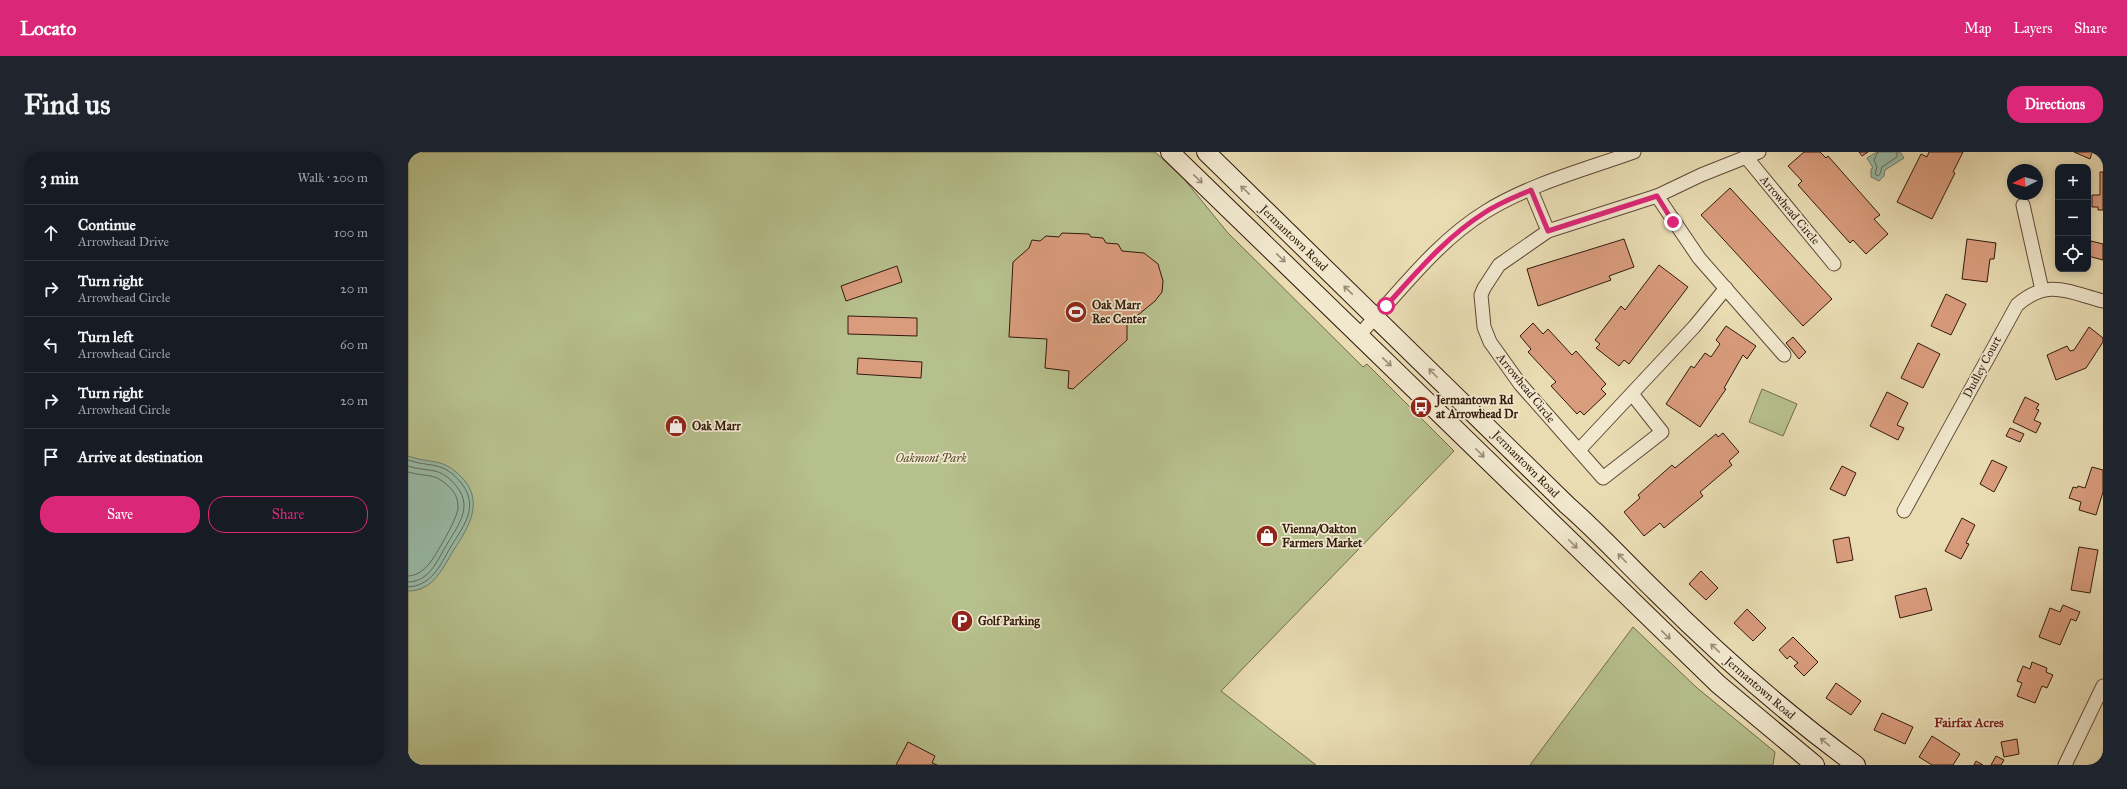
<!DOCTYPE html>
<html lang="en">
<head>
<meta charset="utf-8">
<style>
  body { margin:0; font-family:"IM FELL Great Primer",serif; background:#20242c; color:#f1f3f6 }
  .controls { position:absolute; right:12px; top:12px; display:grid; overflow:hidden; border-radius:8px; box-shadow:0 2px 10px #0003 }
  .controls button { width:36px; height:36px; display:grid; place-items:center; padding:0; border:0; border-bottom:1px solid #363941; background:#171b24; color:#f1f3f6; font:20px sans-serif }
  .compass { position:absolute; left:1599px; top:12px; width:36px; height:36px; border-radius:50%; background:#171b24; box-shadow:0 2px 10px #0003; rotate:264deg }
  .stop { position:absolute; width:12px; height:12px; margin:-9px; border:3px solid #db2777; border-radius:50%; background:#fff }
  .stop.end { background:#db2777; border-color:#fff; box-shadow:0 1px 4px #0008 }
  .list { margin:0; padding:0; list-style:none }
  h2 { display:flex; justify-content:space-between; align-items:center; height:52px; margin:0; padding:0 16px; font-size:17px }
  h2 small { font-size:13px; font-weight:400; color:#9ea1a6 }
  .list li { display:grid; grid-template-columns:26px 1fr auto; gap:12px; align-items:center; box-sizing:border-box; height:56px; padding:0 16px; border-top:1px solid #363941 }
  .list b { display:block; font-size:15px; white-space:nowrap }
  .list p { margin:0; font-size:13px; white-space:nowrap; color:#9ea1a6 }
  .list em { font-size:13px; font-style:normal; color:#9ea1a6 }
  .actions { display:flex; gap:8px; padding:12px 16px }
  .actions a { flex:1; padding:9px 0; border:1px solid #db2777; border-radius:16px; text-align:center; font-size:14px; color:#db2777 }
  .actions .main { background:#db2777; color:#fff }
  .icon { flex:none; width:22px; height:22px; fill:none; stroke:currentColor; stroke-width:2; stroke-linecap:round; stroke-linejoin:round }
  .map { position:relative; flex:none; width:1695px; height:613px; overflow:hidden; border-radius:16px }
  header { display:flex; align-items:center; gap:24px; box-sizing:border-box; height:56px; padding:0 20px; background:#db2777; color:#fff }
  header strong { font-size:19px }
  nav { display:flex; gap:22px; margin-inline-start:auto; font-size:14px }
  .intro { display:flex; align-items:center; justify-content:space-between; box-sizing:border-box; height:96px; padding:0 24px }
  h1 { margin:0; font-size:28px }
  .button { padding:10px 18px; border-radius:16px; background:#db2777; color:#fff; font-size:14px; font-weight:700 }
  main { display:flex; gap:24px; padding:0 24px }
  aside { flex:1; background:#171b24; border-radius:16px; box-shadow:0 2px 10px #0003 }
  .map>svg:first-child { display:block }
  .green { fill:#b6c08d; stroke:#746c4d }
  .water { fill:#98bca9; stroke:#6f7b6b }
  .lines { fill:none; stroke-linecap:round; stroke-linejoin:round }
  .shore { stroke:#656a5b; stroke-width:1 }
  .building { fill:#d99c7d; stroke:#32190d }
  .street-casing { stroke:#604a36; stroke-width:15 }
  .secondary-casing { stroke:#32190d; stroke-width:20 }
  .street { stroke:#f1e8ce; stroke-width:13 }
  .secondary { stroke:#f1e8ce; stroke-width:18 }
  .oneway { stroke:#9b8b77 }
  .route { stroke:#db2777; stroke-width:5 }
  .labels { text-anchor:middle; stroke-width:3.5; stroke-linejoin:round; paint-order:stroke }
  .street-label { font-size:12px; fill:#32190d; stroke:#f1e8ce }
  .poi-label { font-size:12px; font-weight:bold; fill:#32190d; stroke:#f1e8ce; text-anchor:start }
  .park-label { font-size:12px; font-style:italic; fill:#5a4b33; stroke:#f1e8ce }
  .neighbourhood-label { font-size:13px; font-weight:bold; fill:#7a1f14; stroke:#f1e8ce }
</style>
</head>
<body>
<header>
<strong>Locato</strong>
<nav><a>Map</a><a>Layers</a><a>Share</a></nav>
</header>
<div class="intro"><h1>Find us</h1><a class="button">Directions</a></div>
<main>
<aside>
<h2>3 min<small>Walk · 200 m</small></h2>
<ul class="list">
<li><svg class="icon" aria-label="ahead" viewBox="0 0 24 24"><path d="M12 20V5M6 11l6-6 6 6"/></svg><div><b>Continue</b><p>Arrowhead Drive</p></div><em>100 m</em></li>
<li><svg class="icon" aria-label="right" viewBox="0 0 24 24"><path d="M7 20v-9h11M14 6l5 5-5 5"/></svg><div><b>Turn right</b><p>Arrowhead Circle</p></div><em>20 m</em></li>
<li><svg class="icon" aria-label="left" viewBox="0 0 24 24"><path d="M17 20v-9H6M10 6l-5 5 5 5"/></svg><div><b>Turn left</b><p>Arrowhead Circle</p></div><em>60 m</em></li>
<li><svg class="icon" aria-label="right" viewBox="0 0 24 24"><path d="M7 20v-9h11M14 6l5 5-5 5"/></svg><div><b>Turn right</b><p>Arrowhead Circle</p></div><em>20 m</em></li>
<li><svg class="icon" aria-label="arrive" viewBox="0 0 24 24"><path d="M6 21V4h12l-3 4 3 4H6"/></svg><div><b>Arrive at destination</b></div></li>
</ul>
<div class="actions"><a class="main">Save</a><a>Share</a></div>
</aside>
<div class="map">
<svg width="1695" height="613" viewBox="0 0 1695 613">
  <rect width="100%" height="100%" fill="#e9dcb3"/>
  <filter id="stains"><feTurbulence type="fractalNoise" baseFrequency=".005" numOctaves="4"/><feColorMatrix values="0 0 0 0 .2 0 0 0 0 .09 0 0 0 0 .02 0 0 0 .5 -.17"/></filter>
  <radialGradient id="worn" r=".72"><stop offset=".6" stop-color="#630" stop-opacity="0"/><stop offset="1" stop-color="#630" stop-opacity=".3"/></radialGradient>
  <!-- green -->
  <g class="green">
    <path d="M0 0H747L776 27 820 81 955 215 959 212 1046 299 813 539 908 613H0Z"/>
    <path d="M1354 237 1389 252 1375 284 1341 270Z"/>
    <path d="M1225 475 1288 535 1367 600 1365 613H1122Z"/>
  </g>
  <!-- water -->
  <g class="water">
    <path d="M1469 0H1492L1496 6 1477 18 1476 24 1471 29 1463 25V17L1465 16 1459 6Z"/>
    <path d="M0 304C26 313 35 304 57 329 75 352 60 376 47 396 35 415 26 439 0 439Z"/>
  </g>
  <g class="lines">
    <!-- shore -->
    <g class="shore">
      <path d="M1470 0 1466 8 1469 15 1467 22 1470 24 1472 22 1474 15 1489 5V0"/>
      <path d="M0 308C23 316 35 308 54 332 72 356 54 376 42 396 32 414 23 434 0 435"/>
      <path d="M0 314C21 321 32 313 49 335 66 356 48 376 38 394 29 409 21 430 0 430"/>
      <path d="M0 320C20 326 27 319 44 338 48 342 50 349 50 355 51 364 27 405 21 412 15 419 8 424 0 424"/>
    </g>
  </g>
  <!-- building -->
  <g class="building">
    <path d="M1396 0H1412L1418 6 1420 4 1472 63 1466 67 1480 82 1458 102 1445 88 1442 91 1390 33 1394 29 1380 14Z"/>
    <path d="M1451 0H1460L1454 4Z"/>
    <path d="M1521 0H1555L1545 20 1547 21 1524 67 1489 50 1513 2 1519 5Z"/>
    <path d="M1666 0H1684L1682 7Z"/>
    <path d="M1692 20H1695V58H1690V55H1684V43H1692Z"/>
    <path d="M1322 36 1424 147 1395 174 1293 63Z"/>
    <path d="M654 81 681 82 683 85 695 86 698 91 710 92 714 99 736 101 750 112 755 129 754 140 747 149 719 172V188L665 237 660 236 661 219 637 216 639 187 601 185 605 110 621 96 624 88 632 89 638 84 651 85Z"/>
    <path d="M1216 87 1226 115 1201 124 1203 128 1130 154 1119 117Z"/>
    <path d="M1559 87 1588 91 1586 107H1582L1579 130 1554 127Z"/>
    <path d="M1683 89 1695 92V108L1680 104Z"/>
    <path d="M1251 113 1280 135 1221 212 1216 208 1211 214 1188 196 1192 192 1187 188 1213 154 1217 158Z"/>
    <path d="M489 114 494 130 438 149 433 134Z"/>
    <path d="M1538 142 1558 152 1543 183 1523 174Z"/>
    <path d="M440 164 509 166V184L440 182Z"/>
    <path d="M1125 171 1135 182 1140 177 1164 203 1168 199 1198 232 1193 237 1198 242 1176 263 1172 259 1169 262 1143 234 1148 230 1120 200 1123 197 1112 184Z"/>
    <path d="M1318 174 1348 194 1339 207 1335 203 1316 236 1318 237 1292 275 1258 252 1283 214 1286 216 1297 201 1303 205 1312 192 1308 188Z"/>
    <path d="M1681 175 1695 186V190L1678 216 1648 228 1639 203 1659 194 1662 199 1666 198Z"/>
    <path d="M1385 185 1398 200 1391 207 1378 191Z"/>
    <path d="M1510 191 1532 202 1515 236 1493 226Z"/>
    <path d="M450 206 514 210 513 226 449 222Z"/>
    <path d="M1479 240 1500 251 1489 273 1496 276 1490 288 1462 274Z"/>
    <path d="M1617 245 1631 252 1628 257 1631 258 1626 268 1633 271 1628 281 1605 270Z"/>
    <path d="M1602 276 1616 282 1612 290 1598 284Z"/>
    <path d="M1315 281 1331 300 1321 309 1324 313 1292 340 1295 344 1256 376 1252 371 1236 384 1216 360 1232 346 1230 343 1264 313 1267 316 1308 282 1310 285Z"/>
    <path d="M1584 308 1599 315 1586 340 1572 332Z"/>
    <path d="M1434 314 1448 321 1437 344 1422 337Z"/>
    <path d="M1684 315 1695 318V340L1688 363 1671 358 1673 350 1661 346 1665 335 1669 336 1670 334 1677 336Z"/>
    <path d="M1554 366 1567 373 1558 391 1561 392 1553 407 1537 399Z"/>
    <path d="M1441 385 1445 408 1429 411 1425 388Z"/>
    <path d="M1671 395 1690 398 1682 441 1663 438Z"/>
    <path d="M1293 419 1310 436 1298 448 1281 432Z"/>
    <path d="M1518 436 1524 458 1492 466 1487 444Z"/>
    <path d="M1655 453 1672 460 1668 469 1663 467 1652 493 1631 485 1642 456 1652 460Z"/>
    <path d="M1339 457 1358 476 1345 489 1326 471Z"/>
    <path d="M1385 485 1410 510 1396 524 1386 514 1390 511 1382 504 1379 507 1371 498Z"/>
    <path d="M1624 510 1639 516 1638 520 1645 523 1639 536 1634 534 1627 551 1609 544 1614 531 1609 529 1615 514 1622 517Z"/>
    <path d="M1428 531 1453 549 1443 563 1418 546Z"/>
    <path d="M1474 561 1505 575 1497 592 1466 578Z"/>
    <path d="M1524 584 1552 602 1545 613H1524L1511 605Z"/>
    <path d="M1609 587 1611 602 1596 605 1593 590Z"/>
    <path d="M500 590 527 604 524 611 529 613H488Z"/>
    <path d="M1588 604 1596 608 1593 613H1583Z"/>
    <path d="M1568 609 1575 613H1566Z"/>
  </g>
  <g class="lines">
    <!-- street casing -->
    <g class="street-casing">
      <g id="street">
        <path d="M1338 5 1426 112"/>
        <path d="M1123 38 1140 79"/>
        <path d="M1249 44 1291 106 1376 203"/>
        <path d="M1615 53 1634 138"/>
        <path d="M951 183C991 141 1027 91 1077 60 1122 32 1176 18 1226 0"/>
        <path d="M1224 242 1254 280 1195 326 1112 232 1082 190 1076 175 1073 143 1076 136 1091 113 1140 79 1249 44 1293 23 1351 0"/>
        <path d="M1171 298 1286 175 1318 136"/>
        <path d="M1496 359 1609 153C1640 126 1660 140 1695 149"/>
        <path d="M1657 613 1695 534"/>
      </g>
    </g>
    <!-- secondary casing -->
    <g class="secondary-casing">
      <g id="secondary">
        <path d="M762 0 1310 532 1407 613"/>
        <path d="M798 0 1159 353C1190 380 1218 411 1248 440 1310 502 1377 561 1448 613"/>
      </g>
    </g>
    <!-- street -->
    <use href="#street" class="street"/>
    <!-- secondary -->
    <use href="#secondary" class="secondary"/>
  </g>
  <!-- one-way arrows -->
  <defs><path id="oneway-shaft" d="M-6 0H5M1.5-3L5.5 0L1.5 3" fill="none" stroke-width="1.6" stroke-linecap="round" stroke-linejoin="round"/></defs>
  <g class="oneway">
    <use href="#oneway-shaft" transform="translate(790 27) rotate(44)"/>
    <use href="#oneway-shaft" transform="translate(837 38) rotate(-136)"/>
    <use href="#oneway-shaft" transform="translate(873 106) rotate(44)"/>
    <use href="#oneway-shaft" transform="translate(940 138) rotate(-136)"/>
    <use href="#oneway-shaft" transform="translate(979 210) rotate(44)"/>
    <use href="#oneway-shaft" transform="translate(1025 221) rotate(-135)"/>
    <use href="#oneway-shaft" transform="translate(1072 301) rotate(45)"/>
    <use href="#oneway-shaft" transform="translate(1165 392) rotate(45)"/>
    <use href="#oneway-shaft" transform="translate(1214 406) rotate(-134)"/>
    <use href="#oneway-shaft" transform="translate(1258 483) rotate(44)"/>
    <use href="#oneway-shaft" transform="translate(1307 496) rotate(-137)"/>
    <use href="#oneway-shaft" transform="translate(1417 590) rotate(-141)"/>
  </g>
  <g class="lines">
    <!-- route -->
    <path class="route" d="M978 154C1008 121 1038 85 1076 61 1091 51 1107 45 1123 38L1140 79 1249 44 1265 70"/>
  </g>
  <!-- icons -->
  <defs>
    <g id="stadium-disc" transform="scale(1.15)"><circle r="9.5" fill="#8f2418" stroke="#f1e8ce"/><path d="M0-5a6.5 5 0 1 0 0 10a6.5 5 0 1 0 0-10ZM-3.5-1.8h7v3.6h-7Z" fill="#fff"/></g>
    <g id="bus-disc" transform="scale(1.15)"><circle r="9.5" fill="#8f2418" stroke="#f1e8ce"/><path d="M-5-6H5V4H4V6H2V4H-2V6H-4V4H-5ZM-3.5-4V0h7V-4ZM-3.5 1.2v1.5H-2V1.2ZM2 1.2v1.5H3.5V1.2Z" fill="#fff"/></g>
    <g id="shop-disc" transform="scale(1.15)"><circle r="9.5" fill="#8f2418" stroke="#f1e8ce"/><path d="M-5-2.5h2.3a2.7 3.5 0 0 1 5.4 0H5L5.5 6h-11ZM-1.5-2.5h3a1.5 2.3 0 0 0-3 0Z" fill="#fff"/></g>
    <g id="parking-disc" transform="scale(1.15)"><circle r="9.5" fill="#8f2418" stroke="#f1e8ce"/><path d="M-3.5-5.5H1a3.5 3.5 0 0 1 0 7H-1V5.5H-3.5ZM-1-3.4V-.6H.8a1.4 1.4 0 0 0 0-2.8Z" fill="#fff"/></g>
  </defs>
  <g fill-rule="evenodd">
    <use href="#stadium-disc" x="668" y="160"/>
    <use href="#bus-disc" x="1013" y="255"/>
    <use href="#shop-disc" x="268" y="274"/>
    <use href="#shop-disc" x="859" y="384"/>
    <use href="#parking-disc" x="554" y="469"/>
  </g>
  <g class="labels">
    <!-- street labels -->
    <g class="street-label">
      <text transform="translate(1382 58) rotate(50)" y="4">Arrowhead Circle</text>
      <text transform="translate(886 86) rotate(44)" y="4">Jermantown Road</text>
      <text transform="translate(1574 215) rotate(-62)" y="4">Dudley Court</text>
      <text transform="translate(1118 236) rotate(51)" y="4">Arrowhead Circle</text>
      <text transform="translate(1118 312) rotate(45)" y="4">Jermantown Road</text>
      <text transform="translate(1352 536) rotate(41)" y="4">Jermantown Road</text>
    </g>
    <!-- poi labels -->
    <g class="poi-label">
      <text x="684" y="157">Oak Marr<tspan x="684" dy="14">Rec Center</tspan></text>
      <text x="1028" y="252">Jermantown Rd<tspan x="1028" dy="14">at Arrowhead Dr</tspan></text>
      <text x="284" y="278">Oak Marr</text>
      <text x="874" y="381">Vienna/Oakton<tspan x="874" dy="14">Farmers Market</tspan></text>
      <text x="570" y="473">Golf Parking</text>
    </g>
    <!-- park labels -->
    <g class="park-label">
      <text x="523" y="310">Oakmont Park</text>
    </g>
    <!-- neighbourhood labels -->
    <g class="neighbourhood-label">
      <text x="1561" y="575">Fairfax Acres</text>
    </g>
  </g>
  <rect width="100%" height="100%" filter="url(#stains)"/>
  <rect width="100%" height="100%" fill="url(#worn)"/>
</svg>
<div class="controls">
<button>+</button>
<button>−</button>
<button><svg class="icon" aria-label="locate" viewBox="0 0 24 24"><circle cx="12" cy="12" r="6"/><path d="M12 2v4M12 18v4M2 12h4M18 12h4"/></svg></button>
</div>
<svg class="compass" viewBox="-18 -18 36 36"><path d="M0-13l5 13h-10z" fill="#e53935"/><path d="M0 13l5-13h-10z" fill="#9ea1a6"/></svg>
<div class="stop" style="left:978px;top:154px"></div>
<div class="stop end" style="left:1265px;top:70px"></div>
</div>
</main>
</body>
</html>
